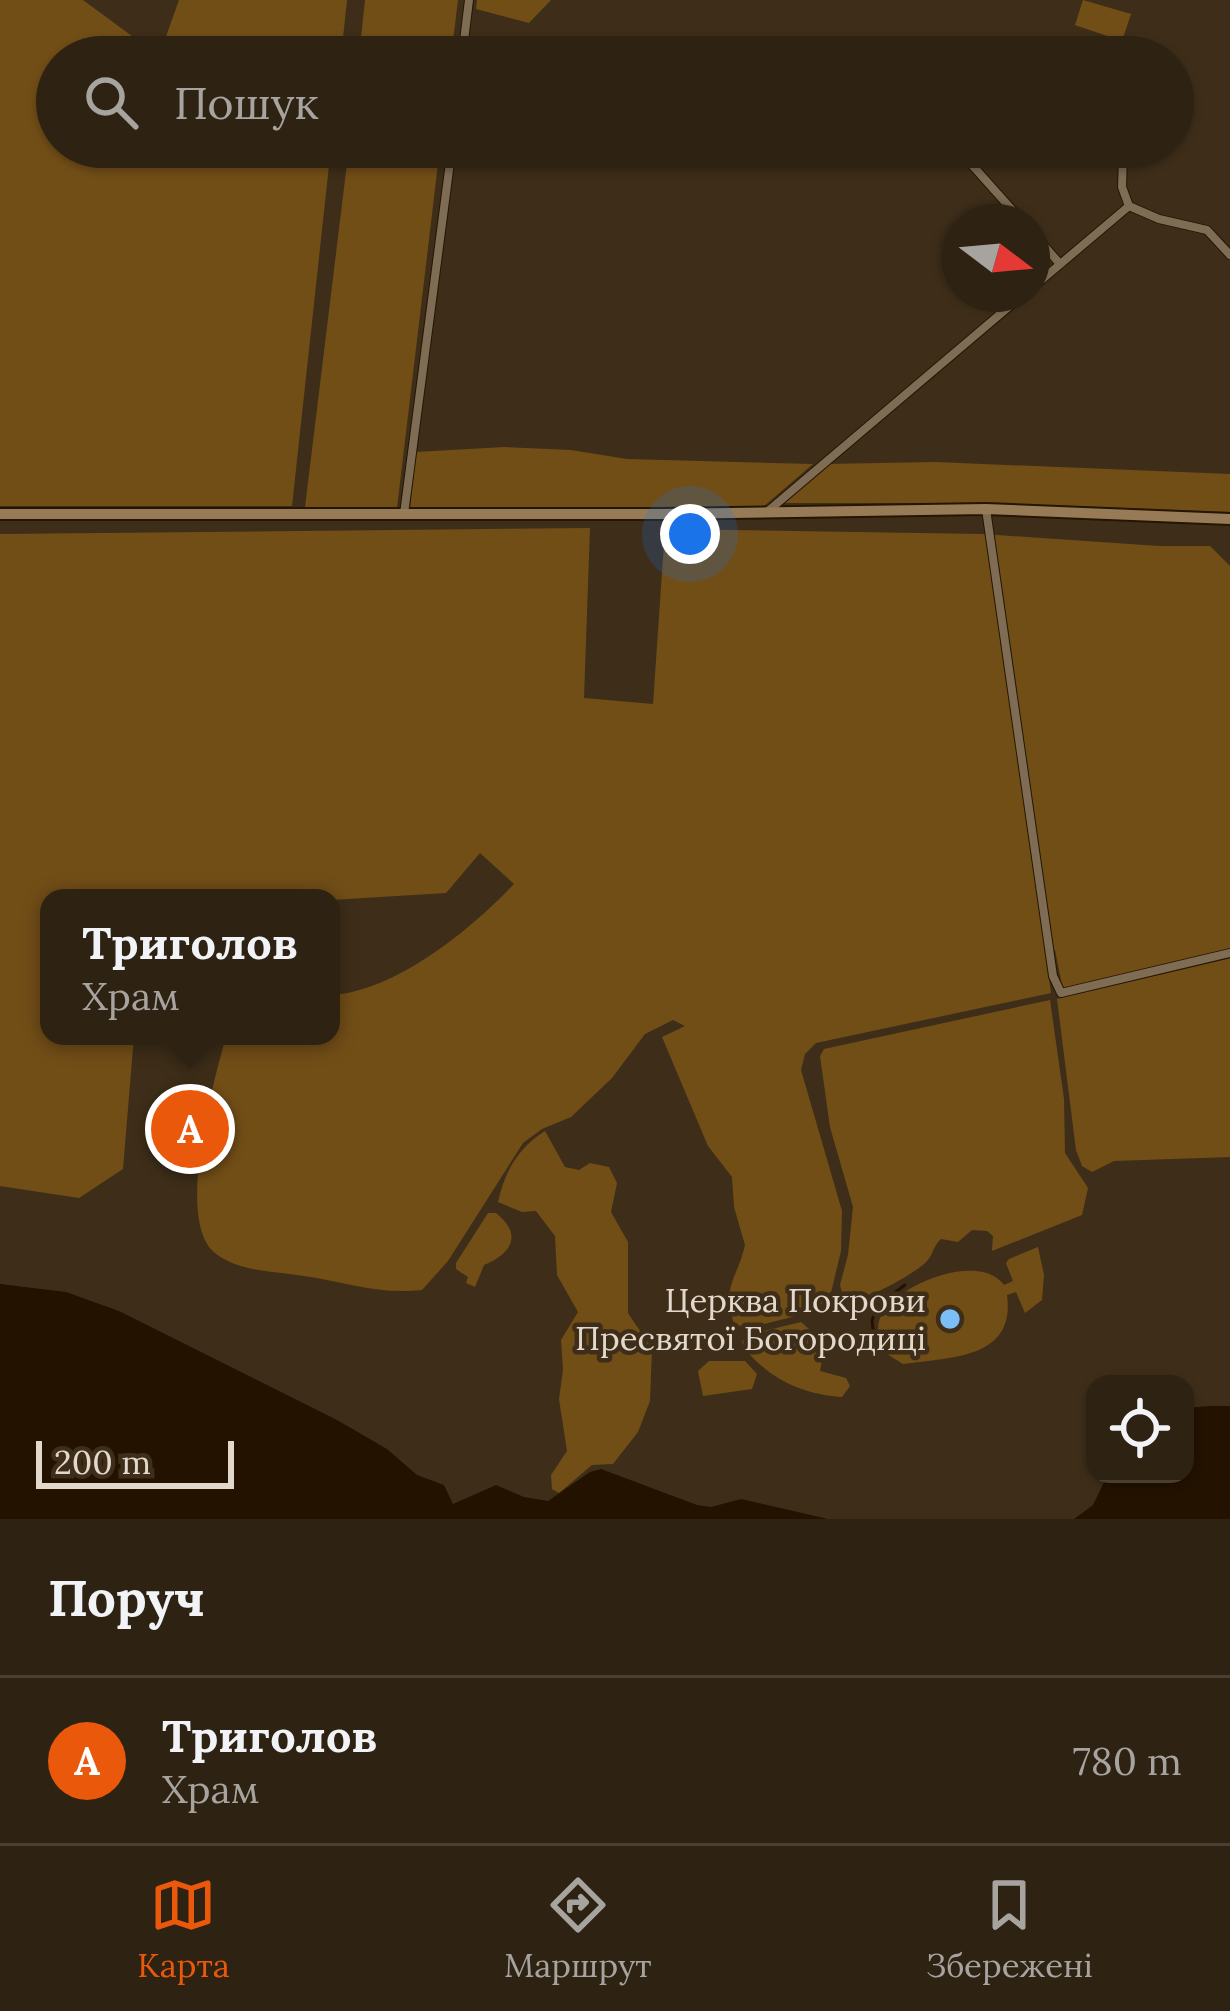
<!DOCTYPE html>
<html lang="uk">
<head>
<meta charset="utf-8">
<style>
  body { margin:0; font-family:Lora,serif; background:#362a1c; color:#f1f3f6 }
  .controls { position:absolute; right:36px; bottom:36px; display:grid; overflow:hidden; border-radius:24px; box-shadow:0 3px 9px #0004 }
  .controls button { width:108px; height:108px; display:grid; place-items:center; padding:0; border:0; border-bottom:3px solid #493f33; background:#2e2213; color:#f1f3f6; font:60px sans-serif }
  .compass { position:absolute; left:942px; top:204px; width:108px; height:108px; border-radius:50%; background:#2e2213; box-shadow:0 3px 9px #0004; rotate:106deg }
  .scale { position:absolute; left:36px; bottom:30px; width:198px; box-sizing:border-box; padding-left:12px; border:6px solid #e2d8cb; border-top:0; font-size:33px; line-height:42px; white-space:nowrap; color:#e2d8cb; -webkit-text-stroke:9px #3e2e19; paint-order:stroke }
  .you { position:absolute; left:690px; top:534px; width:42px; height:42px; margin:-30px; border:9px solid #fff; border-radius:50%; background:#1a73e8; box-shadow:0 0 0 18px #1a73e833 }
  .badge { display:grid; place-items:center; width:78px; height:78px; border-radius:50%; background:#ea580c; color:#fff; font-size:39px; font-weight:700 }
  .pin { position:absolute; translate:-50% -50%; border:6px solid #fff; box-shadow:0 3px 12px #0006 }
  .popup { position:absolute; left:40px; top:889px; width:300px; height:156px; box-sizing:border-box; display:grid; place-content:center; border-radius:24px; background:#2e2213; filter:drop-shadow(0 3px 9px #0005); font-size:39px; white-space:nowrap; color:#a7a4a0 }
  .popup b { font-size:45px; color:#f1f3f6 }
  .popup::after { content:''; position:absolute; left:50%; top:100%; margin-left:-24px; border:24px solid transparent; border-top-color:#2e2213 }
  .list { margin:0; padding:0; list-style:none }
  h2 { display:flex; justify-content:space-between; align-items:center; height:156px; margin:0; padding:0 48px; font-size:51px }
  h2 small { font-size:39px; font-weight:400; color:#a7a4a0 }
  .list li { display:grid; grid-template-columns:78px 1fr auto; gap:36px; align-items:center; box-sizing:border-box; height:168px; padding:0 48px; border-top:3px solid #493f33 }
  .list b { display:block; font-size:45px; white-space:nowrap }
  .list p { margin:0; font-size:39px; white-space:nowrap; color:#a7a4a0 }
  .list em { font-size:39px; font-style:normal; color:#a7a4a0 }
  .icon { flex:none; width:66px; height:66px; fill:none; stroke:currentColor; stroke-width:2; stroke-linecap:round; stroke-linejoin:round }
  .map { position:relative; flex:none; width:1230px; height:1519px; overflow:hidden }
  .search { position:absolute; background:#2e2213; box-shadow:0 3px 9px #0004; left:36px; right:36px; top:36px; height:132px; display:flex; align-items:center; gap:30px; box-sizing:border-box; padding:0 42px; border-radius:66px; color:#a7a4a0; font-size:45px }
  .sheet { height:324px; background:#2e2213 }
  nav { display:flex; justify-content:space-around; align-items:center; box-sizing:border-box; height:168px; border-top:3px solid #493f33; background:#2e2213; font-size:33px; color:#a7a4a0 }
  nav a { display:grid; justify-items:center; gap:6px }
  nav .on { color:#ea580c }
  .map>svg:first-child { display:block }
  .green { fill:#724e17 }
  .water { fill:#231200 }
  .lines { fill:none; stroke-linecap:round; stroke-linejoin:round }
  .stream { stroke:#231200; stroke-width:3 }
  .minor-casing { stroke:#241602; stroke-width:10 }
  .secondary-casing { stroke:#241602; stroke-width:14 }
  .minor { stroke:#7e6c55; stroke-width:8 }
  .secondary { stroke:#977b57; stroke-width:10 }
  .poi-dot { fill:#7bbef8; stroke:#3e2e19; stroke-width:4.5 }
  .labels { text-anchor:middle; stroke-width:9; stroke-linejoin:round; paint-order:stroke }
  .poi-label { font-size:33px; fill:#e2d8cb; stroke:#3e2e19; text-anchor:end }
</style>
</head>
<body>
<div class="map">
<svg width="1230" height="1519" viewBox="0 0 1230 1519">
  <rect width="100%" height="100%" fill="#3e2e19"/>
  <!-- green -->
  <g class="green">
    <path d="M0 0H83L159 56 179 0H347L341 57H57V147H331L292 506H0Z"/>
    <path d="M365 0H458L451 57H359Z"/>
    <path d="M477 0H551L529 23 476 9Z"/>
    <path d="M1083 0 1131 14 1122 41 1075 25Z"/>
    <path d="M349 147H440L397 508 305 507Z"/>
    <path d="M505 447 571 450 627 459 813 464 763 507 410 509 416 452Z"/>
    <path d="M935 462 1230 474V512L990 503H781L824 464Z"/>
    <path d="M590 528 584 698 653 704 665 529 982 534 1159 546H1210L1230 566V950L1063 990 1055 950 1045 951 1051 993 816 1043 805 1054 801 1070 842 1211 841 1251 830 1297 817 1308 792 1317 748 1328 734 1324C722 1284 737 1280 745 1245L734 1207 732 1177 708 1146 662 1037 685 1026 673 1020 645 1034 612 1078 571 1117 542 1129 523 1143 448 1261 422 1290C380 1295 345 1282 304 1276 275 1271 238 1272 215 1253 175 1221 213 1084 225 1040L228 1036H331V995C396 991 470 930 514 884L480 853 446 893 331 900 49 898V1036H134L123 1169 79 1198 0 1186V534Z"/>
    <path d="M1230 958V1157L1114 1161 1092 1172 1082 1166 1076 1150 1057 999Z"/>
    <path d="M1050 1000 1064 1099 1065 1153 1088 1188 1082 1215 992 1251 993 1236 987 1231 972 1230 958 1242 941 1239C932 1247 934 1255 925 1263 914 1274 859 1304 845 1303L840 1285 848 1255 853 1207 830 1127 820 1056 824 1049Z"/>
    <path d="M545 1131 565 1167 579 1170 590 1163 609 1167 617 1183 611 1212 628 1242V1313L652 1349 650 1401 638 1432 613 1464 592 1465 559 1493 552 1489 551 1475 567 1451 559 1399 563 1370 561 1340 578 1312 557 1275 555 1236 536 1211 522 1212 498 1202C505 1171 518 1148 545 1131Z"/>
    <path d="M488 1213H496C523 1235 512 1253 484 1265L475 1287 466 1283 468 1277 456 1269V1263Z"/>
    <path d="M1038 1247 1044 1275 1042 1300 1025 1313 1016 1292 1007 1295C1016 1360 948 1357 903 1364L882 1351C880 1343 875 1327 881 1316 897 1284 979 1251 1004 1285L1013 1281 1006 1263 1009 1259Z"/>
    <path d="M801 1322 825 1343 820 1371 846 1378 850 1386 842 1397C801 1394 770 1379 744 1348L742 1341 752 1334Z"/>
    <path d="M709 1361H745L757 1374 752 1389 703 1396 698 1371Z"/>
  </g>
  <!-- water -->
  <g class="water">
    <path d="M0 1284 66 1292 119 1311 337 1420 387 1449 417 1475 444 1485 453 1504 496 1485 524 1497 548 1501 590 1472 601 1469 697 1505 711 1507 741 1499 828 1519H0Z"/>
    <path d="M1209 1406H1230V1519H1074L1093 1505 1108 1474H1185V1408Z"/>
  </g>
  <g class="lines">
    <!-- stream -->
    <g class="stream">
      <path d="M880 1304 905 1285"/>
      <path d="M875 1311 872 1321 875 1345"/>
    </g>
    <!-- minor casing -->
    <g class="minor-casing">
      <g id="minor">
        <path d="M462 57 469 0"/>
        <path d="M956 147 1023 222"/>
        <path d="M1114 147 1123 155 1122 187 1129 206 1159 219 1207 230 1230 255"/>
        <path d="M1032 232 1060 264"/>
        <path d="M1032 288 1129 206"/>
        <path d="M986 509 1053 976 1061 993 1230 953"/>
        <path d="M768 511 1024 294"/>
        <path d="M404 514 452 147"/>
      </g>
    </g>
    <!-- secondary casing -->
    <g class="secondary-casing">
      <path id="secondary" d="M0 514H662L986 509 1230 519"/>
    </g>
    <!-- minor -->
    <use href="#minor" class="minor"/>
    <!-- secondary -->
    <use href="#secondary" class="secondary"/>
  </g>
  <!-- markers -->
  <circle class="poi-dot" cx="950" cy="1319" r="12"/>
  <g class="labels">
    <!-- poi labels -->
    <g class="poi-label">
      <text x="926" y="1312">Церква Покрови<tspan x="926" dy="38">Пресвятої Богородиці</tspan></text>
    </g>
  </g>
</svg>
<div class="controls">
<button><svg class="icon" aria-label="locate" viewBox="0 0 24 24"><circle cx="12" cy="12" r="6"/><path d="M12 2v4M12 18v4M2 12h4M18 12h4"/></svg></button>
</div>
<svg class="compass" viewBox="-18 -18 36 36"><path d="M0-13l5 13h-10z" fill="#e53935"/><path d="M0 13l5-13h-10z" fill="#a7a4a0"/></svg>
<div class="scale">200 m</div>
<div class="you"></div>
<div class="pin badge" style="left:190px;top:1129px">A</div>
<div class="popup"><b>Триголов</b>Храм</div>
<div class="search"><svg class="icon" aria-label="search" viewBox="0 0 24 24"><circle cx="10" cy="10" r="6"/><path d="M15 15l6 6"/></svg>Пошук</div>
</div>
<section class="sheet">
<h2>Поруч<small></small></h2>
<ul class="list">
<li><span class="badge">A</span><div><b>Триголов</b><p>Храм</p></div><em>780 m</em></li>
</ul>
</section>
<nav>
<a class="on"><svg class="icon" aria-label="map" viewBox="0 0 24 24"><path d="M3 6l6-2 6 2 6-2v14l-6 2-6-2-6 2zM9 4v14M15 6v14"/></svg>Карта</a>
<a><svg class="icon" aria-label="directions" viewBox="0 0 24 24"><path d="M12 3l9 9-9 9-9-9zM9 14v-3h6M13 9l2 2-2 2"/></svg>Маршрут</a>
<a><svg class="icon" aria-label="saved" viewBox="0 0 24 24"><path d="M7 4h10v16l-5-4-5 4z"/></svg>Збережені</a>
</nav>
</body>
</html>
